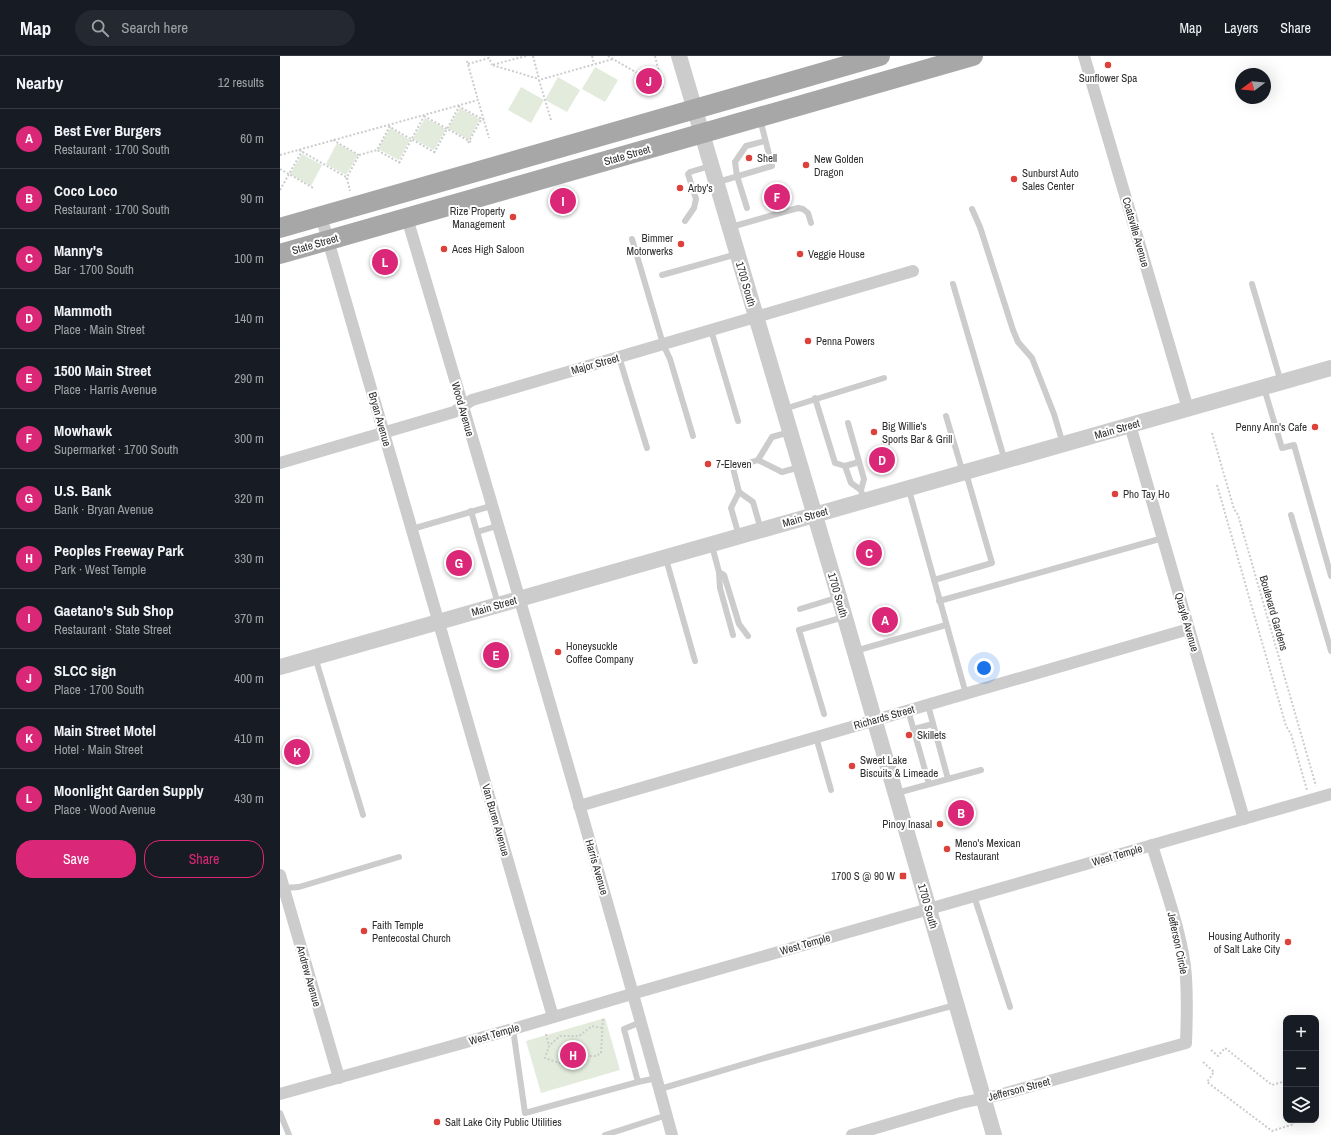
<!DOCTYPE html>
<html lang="en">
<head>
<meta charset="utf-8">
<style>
  body { margin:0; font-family:"Archivo Narrow",sans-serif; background:#242831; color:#f1f3f6 }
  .controls { position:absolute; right:12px; bottom:12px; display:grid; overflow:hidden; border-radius:8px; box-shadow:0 4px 16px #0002 }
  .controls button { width:36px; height:36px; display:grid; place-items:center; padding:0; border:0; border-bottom:1px solid #363941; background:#171b24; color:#f1f3f6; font:20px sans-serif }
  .compass { position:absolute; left:955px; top:12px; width:36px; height:36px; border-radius:50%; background:#171b24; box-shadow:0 4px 16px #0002; rotate:254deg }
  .you { position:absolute; left:704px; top:612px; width:14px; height:14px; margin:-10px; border:3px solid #fff; border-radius:50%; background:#1a73e8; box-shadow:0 0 0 6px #1a73e833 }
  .badge { display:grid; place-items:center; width:26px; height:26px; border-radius:50%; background:#db2777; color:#fff; font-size:13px; font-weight:700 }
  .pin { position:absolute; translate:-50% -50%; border:2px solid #fff; box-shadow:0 1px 4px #0006 }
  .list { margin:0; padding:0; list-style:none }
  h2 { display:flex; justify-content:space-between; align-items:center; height:52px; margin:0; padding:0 16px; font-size:17px }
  h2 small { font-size:13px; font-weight:400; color:#9ea1a6 }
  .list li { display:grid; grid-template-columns:26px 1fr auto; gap:12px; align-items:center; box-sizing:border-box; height:60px; padding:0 16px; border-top:1px solid #363941 }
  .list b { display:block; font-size:15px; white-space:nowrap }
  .list p { margin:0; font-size:13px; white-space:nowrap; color:#9ea1a6 }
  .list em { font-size:13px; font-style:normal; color:#9ea1a6 }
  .actions { display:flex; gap:8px; padding:12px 16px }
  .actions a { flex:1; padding:9px 0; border:1px solid #db2777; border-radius:16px; text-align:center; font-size:14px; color:#db2777 }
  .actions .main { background:#db2777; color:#fff }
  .icon { flex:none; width:22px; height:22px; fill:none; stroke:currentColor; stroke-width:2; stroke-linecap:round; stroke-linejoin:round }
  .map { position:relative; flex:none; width:1051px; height:1079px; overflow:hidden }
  header { display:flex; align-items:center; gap:24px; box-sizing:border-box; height:56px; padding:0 20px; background:#171b24; border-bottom:1px solid #363941 }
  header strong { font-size:19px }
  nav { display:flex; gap:22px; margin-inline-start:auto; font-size:14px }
  .search { width:280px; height:36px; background:#242831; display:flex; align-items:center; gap:10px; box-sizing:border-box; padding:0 14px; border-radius:22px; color:#9ea1a6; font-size:15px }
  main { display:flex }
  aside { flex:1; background:#171b24 }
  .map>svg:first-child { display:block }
  .green { fill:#e3ebdd }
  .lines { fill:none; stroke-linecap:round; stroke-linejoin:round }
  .path { stroke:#ccc; stroke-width:2; stroke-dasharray:2 2; stroke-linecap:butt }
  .service { stroke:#ccc; stroke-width:6 }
  .minor { stroke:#ccc; stroke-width:12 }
  .tertiary { stroke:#ccc; stroke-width:16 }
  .primary { stroke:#a7a7a7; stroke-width:20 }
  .poi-dot { fill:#dc413b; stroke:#fff; stroke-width:1.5 }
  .labels { text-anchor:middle; stroke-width:4; stroke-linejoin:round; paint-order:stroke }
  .poi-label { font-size:11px; fill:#2f2f2f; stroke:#fff; text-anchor:start }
  .street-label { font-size:11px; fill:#2f2f2f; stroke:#fff }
</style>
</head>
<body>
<header>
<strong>Map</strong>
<div class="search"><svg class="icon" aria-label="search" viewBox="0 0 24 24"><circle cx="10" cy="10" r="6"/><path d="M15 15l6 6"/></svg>Search here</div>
<nav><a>Map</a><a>Layers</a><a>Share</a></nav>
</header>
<main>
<aside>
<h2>Nearby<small>12 results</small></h2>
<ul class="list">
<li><span class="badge">A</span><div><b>Best Ever Burgers</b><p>Restaurant · 1700 South</p></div><em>60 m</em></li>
<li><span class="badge">B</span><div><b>Coco Loco</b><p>Restaurant · 1700 South</p></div><em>90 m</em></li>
<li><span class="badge">C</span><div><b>Manny's</b><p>Bar · 1700 South</p></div><em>100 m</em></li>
<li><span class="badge">D</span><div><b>Mammoth</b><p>Place · Main Street</p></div><em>140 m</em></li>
<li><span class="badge">E</span><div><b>1500 Main Street</b><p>Place · Harris Avenue</p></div><em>290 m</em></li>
<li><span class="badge">F</span><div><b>Mowhawk</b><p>Supermarket · 1700 South</p></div><em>300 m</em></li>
<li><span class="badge">G</span><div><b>U.S. Bank</b><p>Bank · Bryan Avenue</p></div><em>320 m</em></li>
<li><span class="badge">H</span><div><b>Peoples Freeway Park</b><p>Park · West Temple</p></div><em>330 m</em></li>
<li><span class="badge">I</span><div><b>Gaetano's Sub Shop</b><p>Restaurant · State Street</p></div><em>370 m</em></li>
<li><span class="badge">J</span><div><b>SLCC sign</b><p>Place · 1700 South</p></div><em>400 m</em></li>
<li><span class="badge">K</span><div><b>Main Street Motel</b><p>Hotel · Main Street</p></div><em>410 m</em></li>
<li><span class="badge">L</span><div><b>Moonlight Garden Supply</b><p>Place · Wood Avenue</p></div><em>430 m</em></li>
</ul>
<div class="actions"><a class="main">Save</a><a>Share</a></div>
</aside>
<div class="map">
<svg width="1051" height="1079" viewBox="0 0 1051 1079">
  <rect width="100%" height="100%" fill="#fff"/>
  <!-- green -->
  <g class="green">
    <path d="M315 11 338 24 325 46 302 33Z"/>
    <path d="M278 21 300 34 287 56 265 44Z"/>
    <path d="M241 31 264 44 251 67 228 54Z"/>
    <path d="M180 52 200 63 189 84 168 72Z"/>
    <path d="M145 62 166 73 154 94 133 83Z"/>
    <path d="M110 72 130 84 119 104 98 93Z"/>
    <path d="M57 87 78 99 66 119 46 108Z"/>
    <path d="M22 98 42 109 31 130 10 118Z"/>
    <path d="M325 962 340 1014 261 1037 246 985Z"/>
  </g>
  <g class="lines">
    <!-- path -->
    <g class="path">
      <path d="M246 0 212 9 259 23"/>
      <path d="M253 0 259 23"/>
      <path d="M312 0 314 8"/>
      <path d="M328 0 383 32"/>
      <path d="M375 0 383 32"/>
      <path d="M187 5 198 44"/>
      <path d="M188 8 209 2 212 9"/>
      <path d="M178 50 204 64"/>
      <path d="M144 60 191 86"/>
      <path d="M271 64 259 24 333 3"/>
      <path d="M108 70 156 97"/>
      <path d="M110 70 97 94 120 107"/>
      <path d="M53 84 79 99 66 123"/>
      <path d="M188 87 202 62"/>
      <path d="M19 94 68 122"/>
      <path d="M154 97 180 49"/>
      <path d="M0 99 198 44 209 82"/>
      <path d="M79 99 97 94"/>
      <path d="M119 107 144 60"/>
      <path d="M0 113 33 132"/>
      <path d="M67 122 70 135"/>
      <path d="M0 134 22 95"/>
      <path d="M932 377 954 453 958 459 1036 730"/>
      <path d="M937 429 1006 670 1011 678 1027 734"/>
      <path d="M322 972 312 970 299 980H280L269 990 265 1002 279 1007H288L308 1000H316L321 997 323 962"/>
      <path d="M266 978 269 990"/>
      <path d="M931 994 938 1000 945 992 992 1029 1006 1025"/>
      <path d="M923 1006 934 1016 927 1026 992 1075 1014 1068 1013 1064"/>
    </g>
    <!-- service -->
    <g class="service">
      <path d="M438 126 492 110 480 63"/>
      <path d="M467 152 457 120 455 106 466 90 485 85"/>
      <path d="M692 153 700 171 733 274 738 286 752 302 774 358 783 388"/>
      <path d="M405 165 414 152 416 143 408 118 410 116 430 110"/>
      <path d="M451 171 518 152 523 153 528 157 531 167"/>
      <path d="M352 183 383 288 390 303 413 380"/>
      <path d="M382 219 457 198"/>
      <path d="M673 228 725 405"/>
      <path d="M972 228 1001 326"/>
      <path d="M431 274 458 365"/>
      <path d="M339 301 367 392"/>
      <path d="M984 332 1002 392 1014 389 1051 520"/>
      <path d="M535 342 555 407 565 410 571 427 581 434 584 445"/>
      <path d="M504 353 604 322"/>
      <path d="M666 360 683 417"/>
      <path d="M568 367 584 423 581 434"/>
      <path d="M510 376 492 381 478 404 502 416 520 411"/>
      <path d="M565 410 579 406"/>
      <path d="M629 434 686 638"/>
      <path d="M459 436 453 412 478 404"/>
      <path d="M191 455 218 548"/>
      <path d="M1011 459 1051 595"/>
      <path d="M132 473 211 450"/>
      <path d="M197 476 217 470"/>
      <path d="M459 480 451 452 459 436 473 446 481 474"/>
      <path d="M432 490 439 516 440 532 453 579"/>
      <path d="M386 503 415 605"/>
      <path d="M439 516 444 519 459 568 468 580"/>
      <path d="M654 524 712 507 686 417"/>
      <path d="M659 545 883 482"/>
      <path d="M520 553 559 541"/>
      <path d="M575 595 666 569"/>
      <path d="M35 601 83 759"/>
      <path d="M648 649 668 723"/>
      <path d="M628 654 649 728"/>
      <path d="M544 658 519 574 564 561"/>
      <path d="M634 673 653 668"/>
      <path d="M536 681 551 734"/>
      <path d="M617 737 701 714"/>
      <path d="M4 832 19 831 119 801"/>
      <path d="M694 840 730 951"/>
      <path d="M361 966 344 973 358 1026 377 1022"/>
      <path d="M233 973 245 1057 358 1026"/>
      <path d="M380 1033 488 1001 675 949"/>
      <path d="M0 1057 9 1079"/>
      <path d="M325 1079 387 1059"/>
    </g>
    <!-- minor -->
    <g class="minor">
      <path d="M804 0 908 353"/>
      <path d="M41 160 273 961"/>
      <path d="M127 162C218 467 308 772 392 1079"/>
      <path d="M850 369 964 763"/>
      <path d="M0 407 174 356 192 344 633 215"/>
      <path d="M299 750 909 573"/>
      <path d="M0 819 59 1022"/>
      <path d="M0 1038 233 973 362 935 1051 738"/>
      <path d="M572 1079 681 1047 719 1039 906 987C907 961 908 936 905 910 899 869 884 829 872 789"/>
    </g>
    <!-- tertiary -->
    <g class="tertiary">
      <path d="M399 0 559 541 714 1079"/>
      <path d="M0 611 1051 312"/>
    </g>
    <!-- primary -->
    <g class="primary">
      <path d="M0 172 600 0"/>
      <path d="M0 198 693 0"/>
    </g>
  </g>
  <!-- markers -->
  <g class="poi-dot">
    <circle cx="828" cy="9" r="4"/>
    <circle cx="469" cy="102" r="4"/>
    <circle cx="526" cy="109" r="4"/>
    <circle cx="734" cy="123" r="4"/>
    <circle cx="400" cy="132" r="4"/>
    <circle cx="233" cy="161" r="4"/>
    <circle cx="401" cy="188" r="4"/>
    <circle cx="164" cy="193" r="4"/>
    <circle cx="520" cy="198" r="4"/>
    <circle cx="528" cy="285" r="4"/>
    <circle cx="1035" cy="371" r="4"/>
    <circle cx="594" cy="376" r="4"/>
    <circle cx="428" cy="408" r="4"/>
    <circle cx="835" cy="438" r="4"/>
    <circle cx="278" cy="596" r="4"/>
    <circle cx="629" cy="679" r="4"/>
    <circle cx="572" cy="710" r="4"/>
    <circle cx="660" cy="768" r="4"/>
    <circle cx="667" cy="793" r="4"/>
    <rect x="619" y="816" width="8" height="8" rx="2"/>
    <circle cx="84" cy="875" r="4"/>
    <circle cx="1008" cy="886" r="4"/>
    <circle cx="157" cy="1066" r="4"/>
  </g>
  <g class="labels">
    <!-- poi labels -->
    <g class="poi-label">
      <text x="828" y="26" text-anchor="middle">Sunflower Spa</text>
      <text x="477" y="106">Shell</text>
      <text x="534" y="107">New Golden<tspan x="534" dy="13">Dragon</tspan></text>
      <text x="742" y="121">Sunburst Auto<tspan x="742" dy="13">Sales Center</tspan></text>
      <text x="408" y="136">Arby's</text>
      <text x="225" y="159" text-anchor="end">Rize Property<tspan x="225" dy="13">Management</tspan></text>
      <text x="393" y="186" text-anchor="end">Bimmer<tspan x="393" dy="13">Motorwerks</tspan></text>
      <text x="172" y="197">Aces High Saloon</text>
      <text x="528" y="202">Veggie House</text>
      <text x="536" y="289">Penna Powers</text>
      <text x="602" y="374">Big Willie's<tspan x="602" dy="13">Sports Bar &amp; Grill</tspan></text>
      <text x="1027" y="375" text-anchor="end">Penny Ann's Cafe</text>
      <text x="436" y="412">7-Eleven</text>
      <text x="843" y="442">Pho Tay Ho</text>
      <text x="286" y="594">Honeysuckle<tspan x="286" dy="13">Coffee Company</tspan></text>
      <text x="637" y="683">Skillets</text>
      <text x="580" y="708">Sweet Lake<tspan x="580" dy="13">Biscuits &amp; Limeade</tspan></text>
      <text x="652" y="772" text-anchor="end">Pinoy Inasal</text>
      <text x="675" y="791">Meno's Mexican<tspan x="675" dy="13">Restaurant</tspan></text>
      <text x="615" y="824" text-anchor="end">1700 S @ 90 W</text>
      <text x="92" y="873">Faith Temple<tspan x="92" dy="13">Pentecostal Church</tspan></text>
      <text x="1000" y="884" text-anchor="end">Housing Authority<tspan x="1000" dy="13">of Salt Lake City</tspan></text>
      <text x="165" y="1070">Salt Lake City Public Utilities</text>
    </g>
    <!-- street labels -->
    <g class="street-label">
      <text transform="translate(347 99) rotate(-16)" y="4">State Street</text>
      <text transform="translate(856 176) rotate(74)" y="4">Coatsville Avenue</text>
      <text transform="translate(35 188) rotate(-16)" y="4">State Street</text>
      <text transform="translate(466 228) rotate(74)" y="4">1700 South</text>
      <text transform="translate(315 308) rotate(-16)" y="4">Major Street</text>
      <text transform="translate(183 353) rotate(74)" y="4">Wood Avenue</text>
      <text transform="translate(100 363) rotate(74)" y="4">Bryan Avenue</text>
      <text transform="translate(837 373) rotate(-16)" y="4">Main Street</text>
      <text transform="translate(525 461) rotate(-16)" y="4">Main Street</text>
      <text transform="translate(558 539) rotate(74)" y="4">1700 South</text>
      <text transform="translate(214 550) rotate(-16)" y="4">Main Street</text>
      <text transform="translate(994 557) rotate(74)" y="4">Boulevard Gardens</text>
      <text transform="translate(907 566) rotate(74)" y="4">Quayle Avenue</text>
      <text transform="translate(604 661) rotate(-16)" y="4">Richards Street</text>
      <text transform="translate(216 764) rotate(74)" y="4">Van Buren Avenue</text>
      <text transform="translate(837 799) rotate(-16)" y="4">West Temple</text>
      <text transform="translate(317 811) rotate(74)" y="4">Harris Avenue</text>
      <text transform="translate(648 850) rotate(74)" y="4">1700 South</text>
      <text transform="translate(898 887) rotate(78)" y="4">Jefferson Circle</text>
      <text transform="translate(525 888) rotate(-16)" y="4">West Temple</text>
      <text transform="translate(29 920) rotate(74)" y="4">Andrew Avenue</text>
      <text transform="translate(214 978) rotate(-16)" y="4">West Temple</text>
      <text transform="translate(739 1033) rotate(-15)" y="4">Jefferson Street</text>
    </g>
  </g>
</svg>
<div class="controls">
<button>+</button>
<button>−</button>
<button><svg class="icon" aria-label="layers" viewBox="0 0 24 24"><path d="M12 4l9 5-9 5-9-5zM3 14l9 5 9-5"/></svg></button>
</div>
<svg class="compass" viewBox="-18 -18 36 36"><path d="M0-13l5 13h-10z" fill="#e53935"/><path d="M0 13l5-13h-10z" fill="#9ea1a6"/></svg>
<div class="you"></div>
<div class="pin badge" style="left:605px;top:564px">A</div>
<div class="pin badge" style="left:681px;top:757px">B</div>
<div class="pin badge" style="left:589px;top:497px">C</div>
<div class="pin badge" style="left:602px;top:404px">D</div>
<div class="pin badge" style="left:216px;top:599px">E</div>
<div class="pin badge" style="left:497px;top:141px">F</div>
<div class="pin badge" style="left:179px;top:507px">G</div>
<div class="pin badge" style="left:293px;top:999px">H</div>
<div class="pin badge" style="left:283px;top:145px">I</div>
<div class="pin badge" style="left:369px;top:25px">J</div>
<div class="pin badge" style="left:17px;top:696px">K</div>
<div class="pin badge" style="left:105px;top:206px">L</div>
</div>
</main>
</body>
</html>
